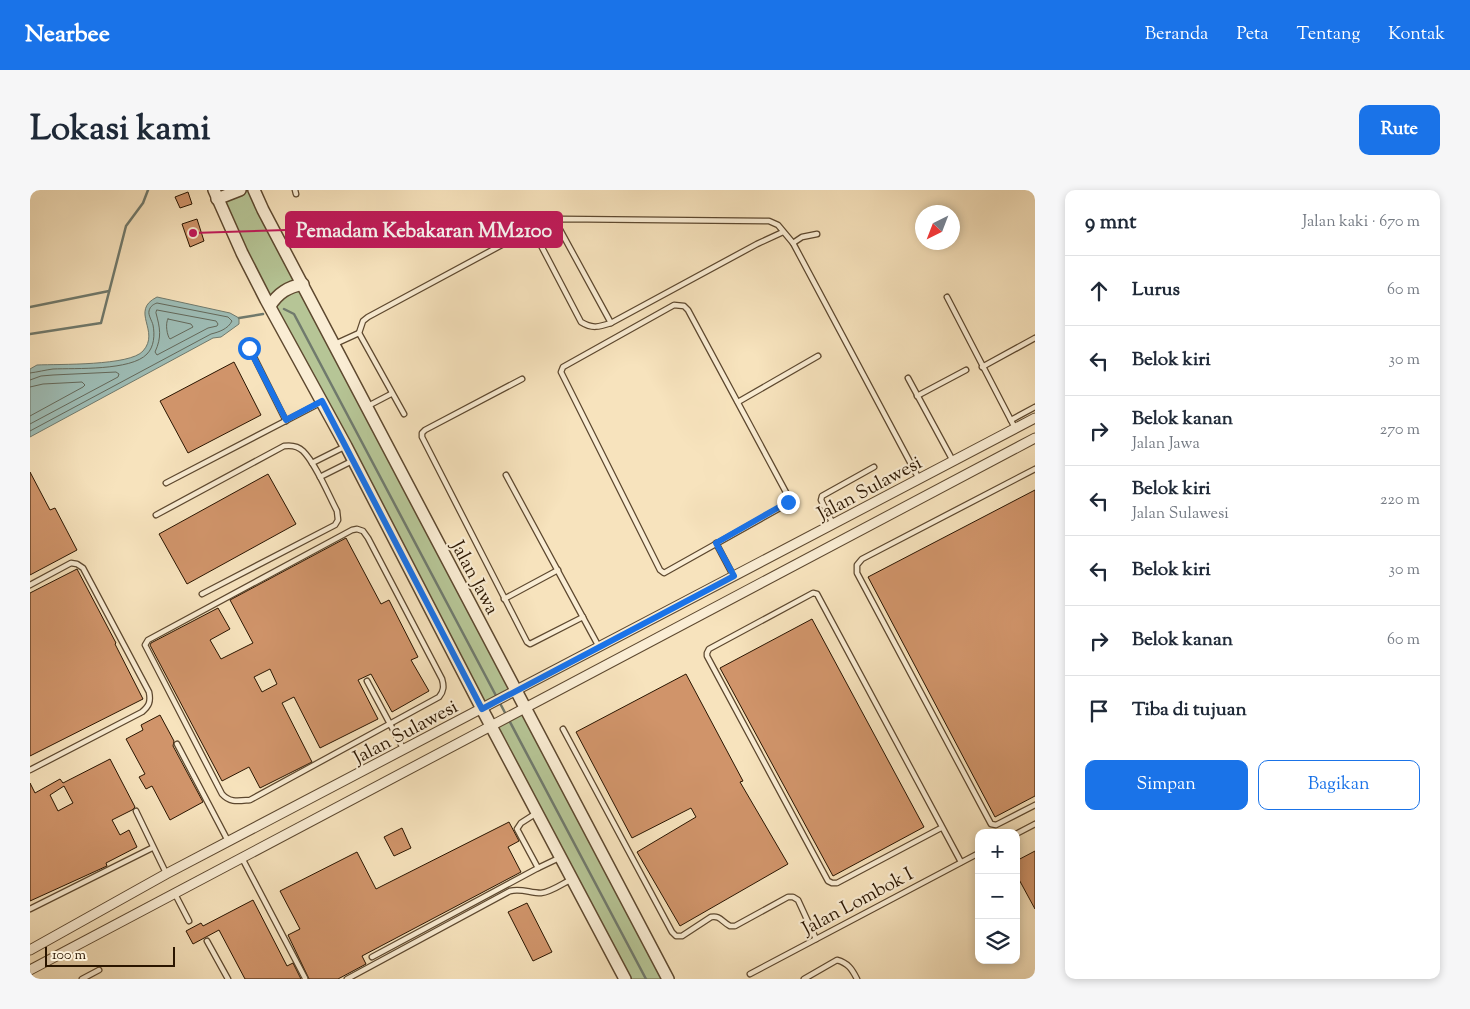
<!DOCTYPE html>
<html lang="id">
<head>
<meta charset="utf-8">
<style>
  body { margin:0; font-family:"Sorts Mill Goudy",serif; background:#f6f6f7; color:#1f2937 }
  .controls { position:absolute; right:15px; bottom:15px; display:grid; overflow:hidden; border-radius:10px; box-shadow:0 2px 8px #0003 }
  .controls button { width:45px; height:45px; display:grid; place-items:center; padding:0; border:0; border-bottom:1px solid #e0e1e3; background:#fff; color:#1f2937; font:25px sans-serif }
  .compass { position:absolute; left:885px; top:15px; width:45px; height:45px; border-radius:50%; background:#fff; box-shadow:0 2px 8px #0003; rotate:222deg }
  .scale { position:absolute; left:15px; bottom:12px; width:130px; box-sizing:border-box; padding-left:5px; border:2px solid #2a1500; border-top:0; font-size:14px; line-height:18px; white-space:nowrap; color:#2a1500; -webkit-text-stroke:4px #faedd4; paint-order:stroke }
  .stop { position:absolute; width:15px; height:15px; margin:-11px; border:4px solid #1a73e8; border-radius:50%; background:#fff }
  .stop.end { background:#1a73e8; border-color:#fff; box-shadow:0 1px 5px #0008 }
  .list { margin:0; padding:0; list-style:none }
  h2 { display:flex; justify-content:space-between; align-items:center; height:65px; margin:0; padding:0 20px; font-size:21px }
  h2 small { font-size:16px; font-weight:400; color:#747a83 }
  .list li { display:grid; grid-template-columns:32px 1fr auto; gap:15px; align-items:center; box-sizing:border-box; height:70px; padding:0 20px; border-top:1px solid #e0e1e3 }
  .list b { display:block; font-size:19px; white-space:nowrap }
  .list p { margin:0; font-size:16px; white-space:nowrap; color:#747a83 }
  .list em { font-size:16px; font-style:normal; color:#747a83 }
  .actions { display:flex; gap:10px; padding:15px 20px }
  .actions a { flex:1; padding:11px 0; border:1px solid #1a73e8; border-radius:10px; text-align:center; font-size:18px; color:#1a73e8 }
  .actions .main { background:#1a73e8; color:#fff }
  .icon { flex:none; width:28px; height:28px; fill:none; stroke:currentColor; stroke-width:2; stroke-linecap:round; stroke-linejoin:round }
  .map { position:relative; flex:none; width:1005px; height:789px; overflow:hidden; border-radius:10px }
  header { display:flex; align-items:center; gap:30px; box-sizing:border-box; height:70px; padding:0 25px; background:#1a73e8; color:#fff }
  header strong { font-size:24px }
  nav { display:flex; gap:28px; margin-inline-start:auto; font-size:18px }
  .intro { display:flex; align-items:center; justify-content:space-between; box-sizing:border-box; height:120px; padding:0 30px }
  h1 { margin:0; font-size:35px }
  .button { padding:12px 22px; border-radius:10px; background:#1a73e8; color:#fff; font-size:18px; font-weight:700 }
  main { display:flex; gap:30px; padding:0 30px }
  aside { flex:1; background:#fff; border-radius:10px; box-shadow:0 2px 8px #0003 }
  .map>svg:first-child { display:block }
  .green { fill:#b6c596; stroke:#706d4b }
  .water { fill:#9ebdb6; stroke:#707a6d }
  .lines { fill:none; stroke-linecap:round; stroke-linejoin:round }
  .shore { stroke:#64695b; stroke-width:1 }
  .stream { stroke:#707a6d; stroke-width:2.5 }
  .building { fill:#d0946a; stroke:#2a1500; fill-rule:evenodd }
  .service-casing { stroke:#5d482f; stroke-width:7 }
  .minor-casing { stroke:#5d482f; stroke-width:11 }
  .tertiary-casing { stroke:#5d482f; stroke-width:14 }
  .service { stroke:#faedd4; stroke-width:4.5 }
  .minor { stroke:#faedd4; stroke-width:9 }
  .tertiary { stroke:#faedd4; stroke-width:11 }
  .route { stroke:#1a73e8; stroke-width:6 }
  .labels { text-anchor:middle; stroke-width:4.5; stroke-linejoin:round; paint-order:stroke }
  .street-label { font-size:19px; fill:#2a1500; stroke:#faedd4 }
  .leader { fill:none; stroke:#c2185b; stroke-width:2 }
  .callout-dot { fill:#c2185b; stroke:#faedd4; stroke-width:2 }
  .callout { fill:#c2185b; stroke:#c2185b; stroke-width:2 }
  .callout-label { font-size:20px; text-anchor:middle; font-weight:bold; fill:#fff }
</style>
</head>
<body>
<header>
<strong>Nearbee</strong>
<nav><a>Beranda</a><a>Peta</a><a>Tentang</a><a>Kontak</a></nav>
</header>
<div class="intro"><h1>Lokasi kami</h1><a class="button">Rute</a></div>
<main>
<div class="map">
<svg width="1005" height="789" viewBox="0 0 1005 789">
  <rect width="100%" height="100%" fill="#f7e3bd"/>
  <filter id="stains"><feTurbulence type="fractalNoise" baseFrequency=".004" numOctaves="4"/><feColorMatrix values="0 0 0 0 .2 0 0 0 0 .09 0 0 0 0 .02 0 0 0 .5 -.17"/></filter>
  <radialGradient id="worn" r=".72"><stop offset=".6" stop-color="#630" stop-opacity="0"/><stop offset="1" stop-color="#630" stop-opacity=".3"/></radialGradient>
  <!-- green -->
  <g class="green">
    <path d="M184 0H224L486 501 452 519Z"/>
    <path d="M495 518 638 789H595L461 536Z"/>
  </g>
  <!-- water -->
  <path class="water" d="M127 107 200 123 209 128V134L191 147 183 148 0 247V179L7 175C29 174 100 176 113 161 131 141 99 121 127 107Z"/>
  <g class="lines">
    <!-- shore -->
    <g class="shore">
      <path d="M127 120 186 131 188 134 187 136 178 138 127 165 125 162C132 147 130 138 126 123Z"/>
      <path d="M138 129 161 134 163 137 140 149C137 146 135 133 138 129Z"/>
      <path d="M0 183C8 182 15 180 23 179 45 178 101 181 117 164 124 157 125 145 123 135 122 131 118 125 119 121 120 116 124 114 127 113L198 127 202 131C198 139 189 142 181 144L0 241"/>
      <path d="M0 190 11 186 23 185 86 182 89 184 88 187 0 234"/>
      <path d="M0 197 13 194 52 192 55 195 53 197 0 226"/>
    </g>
    <!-- stream -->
    <g class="stream">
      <path d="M0 117 79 101"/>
      <path d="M254 119 264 124 616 789"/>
      <path d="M209 128 233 124"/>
      <path d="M0 144 71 133 96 36 113 13 118 0"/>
    </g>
  </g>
  <!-- building -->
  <g class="building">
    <path d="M158 2 162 14 150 18 145 7Z"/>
    <path d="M167 29 174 51 160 57 152 34Z"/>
    <path d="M204 172 231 225 158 263 130 211Z"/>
    <path d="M0 282 20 320 25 318 47 360 0 385Z"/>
    <path d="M238 284 266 334 157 394 129 344Z"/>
    <path d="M1005 300V606L965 627 838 387Z"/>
    <path d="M316 348 351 414 359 410 388 467 381 470 399 501 362 522 341 484 328 490 348 529 290 558 264 507 252 513 282 572 230 598 219 577 192 591 120 455 121 453 188 418 200 439 180 450 191 469 223 453 200 410ZM240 479 247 494 232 502 224 487Z"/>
    <path d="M47 379 86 453 85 454 113 509 0 566V403Z"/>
    <path d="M782 429 894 637 803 686 690 478Z"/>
    <path d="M656 484 713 591 710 592 758 674 650 736 607 662 666 627 661 618 602 648 546 542Z"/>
    <path d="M130 525 144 551 143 556 173 612 140 630 122 596 116 599 109 587 115 584 96 549 113 540 111 535Z"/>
    <path d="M80 569 105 617 102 620 82 630 90 645 99 640 107 657 76 673 77 676 0 711V593L5 603 30 589 33 593ZM34 596 43 613 28 621 20 605Z"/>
    <path d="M479 632 489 651 478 657 491 682 332 766 336 774 308 789H279L258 745 270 739 250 701 327 662 346 699Z"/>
    <path d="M372 638 381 658 364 666 354 647Z"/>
    <path d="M1005 661V719L986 684V671Z"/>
    <path d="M223 710 257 776 263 773 271 789H215L189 740 163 754 156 741 171 733 173 736Z"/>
    <path d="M497 713 522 762 503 771 478 722Z"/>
  </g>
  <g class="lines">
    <!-- service casing -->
    <g class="service-casing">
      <g id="service">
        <path d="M265 0 266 4"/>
        <path d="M787 44 772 47 763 53 889 289"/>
        <path d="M917 107 985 238"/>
        <path d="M644 115 654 116 658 120 758 306 759 310 757 314 634 383 630 380 531 182 533 177Z"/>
        <path d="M581 133 528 36V33L532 29 739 31 748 35 763 53"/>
        <path d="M305 154 329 143"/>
        <path d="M219 157 256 231"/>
        <path d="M952 177 1005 148"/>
        <path d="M878 188 923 271"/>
        <path d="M492 189 395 240 392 243V247L497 452 500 454 504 452 553 427"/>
        <path d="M887 206 936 180"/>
        <path d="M708 212 788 166"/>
        <path d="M338 216 361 204"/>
        <path d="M374 224 329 143 333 131 338 127 494 43H503L506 46 551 132C562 139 569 137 581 133L727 54 753 42"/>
        <path d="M981 230 1005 217"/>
        <path d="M282 273 316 256"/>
        <path d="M1005 279 832 369 827 375V383L961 634 966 635 1005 615"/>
        <path d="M476 285 569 457"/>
        <path d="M290 287 322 271"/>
        <path d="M136 293 292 212"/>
        <path d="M126 325 254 256C261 255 268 256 273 261 286 274 298 304 307 321L308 330 305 335 172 404"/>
        <path d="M803 334 791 310 792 306 844 277"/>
        <path d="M327 339 333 341 338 348 412 489C414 496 414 501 409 507L220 610C208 611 200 613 192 604L115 455 118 450 322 340Z"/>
        <path d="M686 353 704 387"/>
        <path d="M0 395 41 373 47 374 53 378 119 502C121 512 119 516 112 522L0 580"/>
        <path d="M474 409 528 380"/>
        <path d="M337 491 374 560"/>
        <path d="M533 539 642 742 646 746H652L681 727C690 725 692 732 700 736H705L758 707H763L768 710 786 749"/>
        <path d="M147 554 198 651"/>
        <path d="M106 621 136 683"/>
        <path d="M911 638 807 693H802L798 691 677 466V463L679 459 783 403 787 404 931 672"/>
        <path d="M986 644 1005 634"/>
        <path d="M212 668 275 788"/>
        <path d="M508 678 529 668"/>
        <path d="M145 704 159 731"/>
        <path d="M0 719 122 658"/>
        <path d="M177 751 198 789"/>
        <path d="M342 767 508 678 487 639 491 633 505 624"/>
        <path d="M720 784 949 663"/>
        <path d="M52 789 69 780"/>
        <path d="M317 789 480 701C491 698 500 703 511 703 521 702 532 694 540 690"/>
        <path d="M774 789 807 770C818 773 822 779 827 789"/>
      </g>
    </g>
    <!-- minor casing -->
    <g class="minor-casing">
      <g id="minor">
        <path d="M0 760 136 684 1005 228"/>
        <path d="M0 780 1005 248"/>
      </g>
    </g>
    <!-- tertiary casing -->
    <g class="tertiary-casing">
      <g id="tertiary">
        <path d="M184 0 212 63 236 110 316 256 452 519 595 789"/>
        <path d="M224 0 233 20 638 789"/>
        <path d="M187 9 210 0"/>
        <path d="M240 116C248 103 258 97 273 94"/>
      </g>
    </g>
    <!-- service -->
    <use href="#service" class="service"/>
    <!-- minor -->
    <use href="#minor" class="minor"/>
    <!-- tertiary -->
    <use href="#tertiary" class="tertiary"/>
  </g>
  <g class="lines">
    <!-- route -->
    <path class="route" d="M219 158 256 230 292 211 452 519 704 386 686 353 758 312"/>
  </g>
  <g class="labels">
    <!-- street labels -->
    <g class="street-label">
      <text transform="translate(839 297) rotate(-28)" y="7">Jalan Sulawesi</text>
      <text transform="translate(446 387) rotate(62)" y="7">Jalan Jawa</text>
      <text transform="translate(375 541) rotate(-28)" y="7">Jalan Sulawesi</text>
      <text transform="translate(827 710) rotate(-28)" y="7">Jalan Lombok I</text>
    </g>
  </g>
  <!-- callouts -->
  <path class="leader" d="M163 43L256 40"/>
  <circle class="callout-dot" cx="163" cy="43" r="5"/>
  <rect class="callout" x="256" y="22" width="276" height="35" rx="5"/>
  <g class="callout-label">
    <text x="394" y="47">Pemadam Kebakaran MM2100</text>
  </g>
  <rect width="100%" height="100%" filter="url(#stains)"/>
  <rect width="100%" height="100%" fill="url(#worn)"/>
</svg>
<div class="controls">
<button>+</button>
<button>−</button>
<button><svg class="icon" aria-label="layers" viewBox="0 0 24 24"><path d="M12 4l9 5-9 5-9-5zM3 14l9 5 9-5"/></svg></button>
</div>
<svg class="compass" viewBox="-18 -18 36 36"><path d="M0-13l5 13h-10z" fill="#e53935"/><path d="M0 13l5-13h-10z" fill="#747a83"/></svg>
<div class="scale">100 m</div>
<div class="stop" style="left:219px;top:158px"></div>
<div class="stop end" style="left:758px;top:312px"></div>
</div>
<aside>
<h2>9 mnt<small>Jalan kaki · 670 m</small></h2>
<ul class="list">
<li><svg class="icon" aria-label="ahead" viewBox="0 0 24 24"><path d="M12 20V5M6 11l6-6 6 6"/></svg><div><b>Lurus</b></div><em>60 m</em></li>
<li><svg class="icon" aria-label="left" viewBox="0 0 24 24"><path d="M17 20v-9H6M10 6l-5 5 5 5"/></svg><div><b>Belok kiri</b></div><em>30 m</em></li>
<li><svg class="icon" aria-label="right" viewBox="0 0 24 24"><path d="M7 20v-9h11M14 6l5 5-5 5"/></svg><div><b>Belok kanan</b><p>Jalan Jawa</p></div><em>270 m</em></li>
<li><svg class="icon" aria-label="left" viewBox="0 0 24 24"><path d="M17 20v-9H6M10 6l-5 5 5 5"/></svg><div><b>Belok kiri</b><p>Jalan Sulawesi</p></div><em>220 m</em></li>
<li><svg class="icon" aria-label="left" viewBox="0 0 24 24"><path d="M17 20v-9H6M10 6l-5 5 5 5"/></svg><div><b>Belok kiri</b></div><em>30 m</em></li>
<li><svg class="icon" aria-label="right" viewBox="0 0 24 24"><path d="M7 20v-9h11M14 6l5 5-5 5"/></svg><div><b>Belok kanan</b></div><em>60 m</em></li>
<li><svg class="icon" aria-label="arrive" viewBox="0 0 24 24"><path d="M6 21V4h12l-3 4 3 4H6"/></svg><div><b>Tiba di tujuan</b></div></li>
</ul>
<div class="actions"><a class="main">Simpan</a><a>Bagikan</a></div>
</aside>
</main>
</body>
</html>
